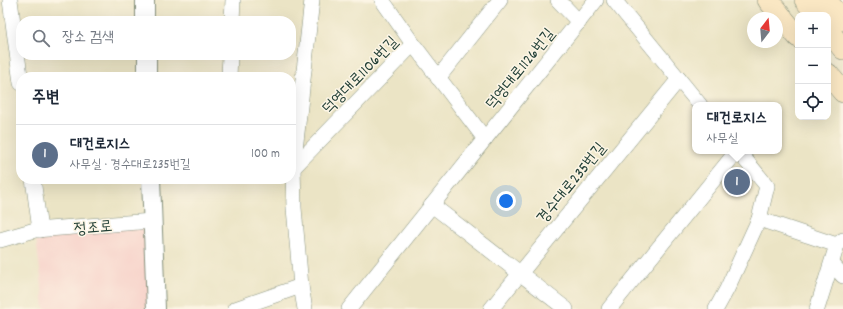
<!DOCTYPE html>
<html lang="ko">
<head>
<meta charset="utf-8">
<style>
  body { margin:0; font-family:Dekko,"Poor Story",sans-serif; background:#f2f2f3; color:#1f2937 }
  .controls { position:absolute; right:12px; top:12px; display:grid; overflow:hidden; border-radius:8px; box-shadow:0 4px 16px #0002 }
  .controls button { width:36px; height:36px; display:grid; place-items:center; padding:0; border:0; border-bottom:1px solid #e0e1e3; background:#fff; color:#1f2937; font:20px sans-serif }
  .compass { position:absolute; left:747px; top:12px; width:36px; height:36px; border-radius:50%; background:#fff; box-shadow:0 4px 16px #0002; rotate:16deg }
  .you { position:absolute; left:506px; top:201px; width:14px; height:14px; margin:-10px; border:3px solid #fff; border-radius:50%; background:#1a73e8; box-shadow:0 0 0 6px #1a73e833 }
  .badge { display:grid; place-items:center; width:26px; height:26px; border-radius:50%; background:#1a73e8; color:#fff; font-size:13px; font-weight:700 }
  .pin { position:absolute; translate:-50% -50%; border:2px solid #fff; box-shadow:0 1px 4px #0006 }
  .popup { position:absolute; left:692px; top:102px; width:90px; height:52px; box-sizing:border-box; display:grid; place-content:center; border-radius:8px; background:#fff; filter:drop-shadow(0 1px 3px #0005); font-size:13px; white-space:nowrap; color:#747a83 }
  .popup b { font-size:15px; color:#1f2937 }
  .popup::after { content:''; position:absolute; left:50%; top:100%; margin-left:-8px; border:8px solid transparent; border-top-color:#fff }
  .list { margin:0; padding:0; list-style:none }
  h2 { display:flex; justify-content:space-between; align-items:center; height:52px; margin:0; padding:0 16px; font-size:17px }
  h2 small { font-size:13px; font-weight:400; color:#747a83 }
  .list li { display:grid; grid-template-columns:26px 1fr auto; gap:12px; align-items:center; box-sizing:border-box; height:60px; padding:0 16px; border-top:1px solid #e0e1e3 }
  .list b { display:block; font-size:15px; white-space:nowrap }
  .list p { margin:0; font-size:13px; white-space:nowrap; color:#747a83 }
  .list em { font-size:13px; font-style:normal; color:#747a83 }
  .icon { flex:none; width:22px; height:22px; fill:none; stroke:currentColor; stroke-width:2; stroke-linecap:round; stroke-linejoin:round }
  .map { position:relative; flex:none; width:843px; height:309px; overflow:hidden }
  .search { position:absolute; background:#fff; box-shadow:0 4px 16px #0002; left:16px; top:16px; width:280px; height:44px; display:flex; align-items:center; gap:10px; box-sizing:border-box; padding:0 14px; border-radius:16px; color:#747a83; font-size:15px }
  .panel { position:absolute; background:#fff; box-shadow:0 4px 16px #0002; left:16px; top:72px; width:280px; height:112px; border-radius:16px }
  .map>svg:first-child { display:block }
  .built { fill:#f7d1c9 }
  .lines { fill:none; stroke-linecap:round; stroke-linejoin:round }
  .minor-casing { stroke:#85907c; stroke-width:16 }
  .tertiary-casing { stroke:#85907c; stroke-width:20 }
  .secondary-casing { stroke:#85907c; stroke-width:22 }
  .minor { stroke:#fff; stroke-width:15 }
  .tertiary { stroke:#fff; stroke-width:18 }
  .secondary { stroke:#fae7c3; stroke-width:21 }
  .labels { text-anchor:middle; stroke-width:3; stroke-linejoin:round; paint-order:stroke }
  .street-label { font-size:16px; fill:#1f3d34; stroke:#fcf5e5 }
</style>
</head>
<body>
<div class="map">
<svg width="843" height="309" viewBox="0 0 843 309">
  <rect width="100%" height="100%" fill="#fcf5e5"/>
  <filter id="ink" filterUnits="userSpaceOnUse"><feTurbulence type="fractalNoise" baseFrequency=".025" numOctaves="2"/><feDisplacementMap in="SourceGraphic" scale="8" xChannelSelector="R" yChannelSelector="G"/><feConvolveMatrix kernelMatrix="1 2 1 2 8 2 1 2 1" color-interpolation-filters="sRGB"/></filter>
  <filter id="wash" filterUnits="userSpaceOnUse"><feTurbulence type="fractalNoise" baseFrequency=".012" numOctaves="4" result="noise"/><feDisplacementMap in="SourceGraphic" scale="16" xChannelSelector="R" yChannelSelector="G"/><feGaussianBlur stdDeviation="0.9" result="paint"/><feColorMatrix in="noise" values="0 0 0 0 0 0 0 0 0 0 0 0 0 0 0 0 0 1.4 0 .05"/><feComposite in="paint" operator="in"/></filter>
  <g filter="url(#wash)">
    <rect width="100%" height="100%" fill="#ebe4c5"/>
    <!-- built -->
    <path class="built" d="M152 221 153 309H44L41 277 35 230Z"/>
  </g>
  <g filter="url(#ink)">
    <g class="lines">
      <!-- minor casing -->
      <g class="minor-casing">
        <g id="minor">
          <path d="M10 0 21 83"/>
          <path d="M382 0 413 44 485 139"/>
          <path d="M558 0 579 22"/>
          <path d="M614 0 700 105"/>
          <path d="M232 21 233 0"/>
          <path d="M229 77 230 55"/>
          <path d="M438 78 500 0"/>
          <path d="M738 151 767 186 759 219 837 245"/>
          <path d="M291 167 293 168 413 44"/>
          <path d="M33 179 40 230"/>
          <path d="M432 205 566 309"/>
          <path d="M0 240 35 230 152 221"/>
          <path d="M832 264 843 276"/>
          <path d="M235 309 301 286"/>
          <path d="M305 309 301 286 294 208 293 168 312 0"/>
          <path d="M349 309 596 0"/>
          <path d="M491 309 679 79"/>
          <path d="M609 309 737 151"/>
          <path d="M716 309 727 289 759 219"/>
          <path d="M817 309 837 245 843 240"/>
        </g>
      </g>
      <!-- tertiary casing -->
      <g class="tertiary-casing">
        <g id="tertiary">
          <path d="M145 0V21"/>
          <path d="M147 55V77"/>
          <path d="M151 179 156 309"/>
        </g>
      </g>
      <!-- secondary casing -->
      <g class="secondary-casing">
        <g id="secondary">
          <path d="M768 0 798 37"/>
          <path d="M805 0 817 15"/>
          <path d="M826 0 843 20"/>
          <path d="M828 30 843 49"/>
          <path d="M828 74 843 92"/>
        </g>
      </g>
      <!-- minor -->
      <use href="#minor" class="minor"/>
      <!-- tertiary -->
      <use href="#tertiary" class="tertiary"/>
      <!-- secondary -->
      <use href="#secondary" class="secondary"/>
    </g>
  </g>
  <g class="labels">
    <!-- street labels -->
    <g class="street-label">
      <text transform="translate(519 68) rotate(-51)" y="6">덕영대로1126번길</text>
      <text transform="translate(359 74) rotate(-46)" y="6">덕영대로1106번길</text>
      <text transform="translate(570 182) rotate(-51)" y="6">경수대로235번길</text>
      <text transform="translate(93 226) rotate(-5)" y="6">정조로</text>
    </g>
  </g>
</svg>
<div class="controls">
<button>+</button>
<button>−</button>
<button><svg class="icon" aria-label="locate" viewBox="0 0 24 24"><circle cx="12" cy="12" r="6"/><path d="M12 2v4M12 18v4M2 12h4M18 12h4"/></svg></button>
</div>
<svg class="compass" viewBox="-18 -18 36 36"><path d="M0-13l5 13h-10z" fill="#e53935"/><path d="M0 13l5-13h-10z" fill="#747a83"/></svg>
<div class="you"></div>
<div class="pin badge" style="left:737px;top:182px;background:#5c6f8a">1</div>
<div class="popup"><b>대건로지스</b>사무실</div>
<div class="search"><svg class="icon" aria-label="search" viewBox="0 0 24 24"><circle cx="10" cy="10" r="6"/><path d="M15 15l6 6"/></svg>장소 검색</div>
<section class="panel">
<h2>주변<small></small></h2>
<ul class="list">
<li><span class="badge" style="background:#5c6f8a">1</span><div><b>대건로지스</b><p>사무실 · 경수대로235번길</p></div><em>100 m</em></li>
</ul>
</section>
</div>
</body>
</html>
